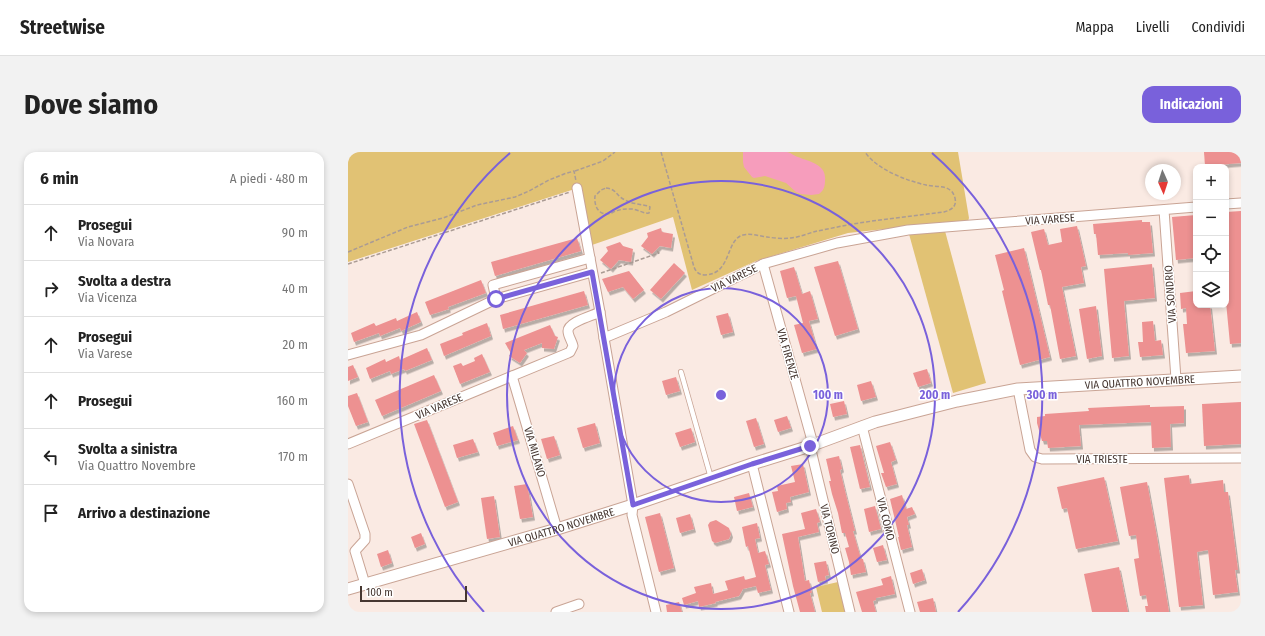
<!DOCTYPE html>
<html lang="it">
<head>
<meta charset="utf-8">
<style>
  body { margin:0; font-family:"Fira Sans Condensed",sans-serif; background:#f2f2f2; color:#222 }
  .controls { position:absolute; right:12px; top:12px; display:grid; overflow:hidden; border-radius:8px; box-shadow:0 2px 6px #0003 }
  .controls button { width:36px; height:36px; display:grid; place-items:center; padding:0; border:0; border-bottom:1px solid #e0e0e0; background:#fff; color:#222; font:20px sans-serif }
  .compass { position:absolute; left:797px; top:12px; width:36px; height:36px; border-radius:50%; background:#fff; box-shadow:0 2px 6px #0003; rotate:177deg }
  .scale { position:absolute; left:12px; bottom:10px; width:107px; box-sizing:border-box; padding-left:4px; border:2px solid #463731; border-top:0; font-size:11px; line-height:14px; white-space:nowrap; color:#463731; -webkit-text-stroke:3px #fff; paint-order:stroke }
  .stop { position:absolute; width:12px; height:12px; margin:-9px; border:3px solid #7961db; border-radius:50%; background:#fff }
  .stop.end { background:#7961db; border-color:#fff; box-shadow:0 1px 4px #0008 }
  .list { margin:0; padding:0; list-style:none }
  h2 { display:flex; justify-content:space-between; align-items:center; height:52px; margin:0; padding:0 16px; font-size:17px }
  h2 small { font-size:13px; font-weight:400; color:#767676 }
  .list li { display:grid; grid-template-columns:26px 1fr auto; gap:12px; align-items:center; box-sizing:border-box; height:56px; padding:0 16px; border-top:1px solid #e0e0e0 }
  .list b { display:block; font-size:15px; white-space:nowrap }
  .list p { margin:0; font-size:13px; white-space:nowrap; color:#767676 }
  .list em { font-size:13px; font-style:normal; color:#767676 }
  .icon { flex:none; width:22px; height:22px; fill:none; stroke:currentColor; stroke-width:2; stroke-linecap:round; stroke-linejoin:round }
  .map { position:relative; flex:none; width:893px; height:460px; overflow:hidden; border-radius:12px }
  header { display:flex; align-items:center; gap:24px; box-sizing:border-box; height:56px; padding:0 20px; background:#fff; border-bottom:1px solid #e0e0e0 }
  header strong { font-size:19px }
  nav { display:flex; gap:22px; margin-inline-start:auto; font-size:14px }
  .intro { display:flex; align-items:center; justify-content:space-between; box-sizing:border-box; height:96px; padding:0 24px }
  h1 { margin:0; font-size:28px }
  .button { padding:10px 18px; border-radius:12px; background:#7961db; color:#fff; font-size:14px; font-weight:700 }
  main { display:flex; gap:24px; padding:0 24px }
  aside { flex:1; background:#fff; border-radius:12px; box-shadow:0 2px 6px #0003 }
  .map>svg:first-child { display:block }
  .green { fill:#e1c274 }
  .water { fill:#f69dbc }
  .building { fill:#ed9191; filter:url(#shadow) }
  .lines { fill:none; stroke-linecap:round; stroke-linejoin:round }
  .service-casing { stroke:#c9a495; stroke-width:6 }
  .minor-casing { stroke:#c9a495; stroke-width:11 }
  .tertiary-casing { stroke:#c9a495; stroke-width:13 }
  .path { stroke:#aa9b94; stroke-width:1.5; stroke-dasharray:4 2; stroke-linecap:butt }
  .service { stroke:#fff; stroke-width:4.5 }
  .minor { stroke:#fff; stroke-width:9 }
  .tertiary { stroke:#fff; stroke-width:11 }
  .route { stroke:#7961db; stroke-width:5 }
  .ring { fill:none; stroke:#7961db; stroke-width:2 }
  .labels { text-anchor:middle; stroke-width:3; stroke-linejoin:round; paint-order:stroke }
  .street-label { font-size:11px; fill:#463731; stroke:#fff }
  .centre { fill:#7961db; stroke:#fff; stroke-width:2 }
  .ring-label { font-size:12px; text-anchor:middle; font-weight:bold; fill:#7961db; stroke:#fff; stroke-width:3; stroke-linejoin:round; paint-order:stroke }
</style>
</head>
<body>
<header>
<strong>Streetwise</strong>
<nav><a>Mappa</a><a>Livelli</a><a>Condividi</a></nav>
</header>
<div class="intro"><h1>Dove siamo</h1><a class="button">Indicazioni</a></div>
<main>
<aside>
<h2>6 min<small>A piedi · 480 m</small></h2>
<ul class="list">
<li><svg class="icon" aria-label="ahead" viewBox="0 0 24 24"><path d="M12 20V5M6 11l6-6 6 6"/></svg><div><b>Prosegui</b><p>Via Novara</p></div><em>90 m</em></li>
<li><svg class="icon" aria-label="right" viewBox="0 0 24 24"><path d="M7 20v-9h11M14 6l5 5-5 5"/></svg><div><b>Svolta a destra</b><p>Via Vicenza</p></div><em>40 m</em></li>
<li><svg class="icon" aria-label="ahead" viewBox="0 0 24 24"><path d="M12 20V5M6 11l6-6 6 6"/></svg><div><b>Prosegui</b><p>Via Varese</p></div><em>20 m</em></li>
<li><svg class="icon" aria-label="ahead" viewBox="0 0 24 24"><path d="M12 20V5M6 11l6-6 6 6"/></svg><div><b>Prosegui</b></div><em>160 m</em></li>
<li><svg class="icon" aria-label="left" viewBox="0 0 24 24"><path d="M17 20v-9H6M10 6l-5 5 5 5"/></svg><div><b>Svolta a sinistra</b><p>Via Quattro Novembre</p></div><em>170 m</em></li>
<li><svg class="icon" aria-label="arrive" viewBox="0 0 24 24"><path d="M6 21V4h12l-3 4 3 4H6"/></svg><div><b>Arrivo a destinazione</b></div></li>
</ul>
</aside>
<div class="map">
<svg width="893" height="460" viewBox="0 0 893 460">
  <defs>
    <filter id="shadow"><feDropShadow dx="2" dy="3.5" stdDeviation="0" flood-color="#0004"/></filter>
  </defs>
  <rect width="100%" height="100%" fill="#faeae3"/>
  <!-- green -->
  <g class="green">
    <path d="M0 0H610L621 66 620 69 616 70 584 72 500 81 408 109 344 138 325 65 244 93 233 35 0 110Z"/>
    <path d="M597 79 638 231 605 241 561 82Z"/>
    <path d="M490 430 497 460H474L468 435Z"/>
  </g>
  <!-- water -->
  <path class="water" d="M395 0C409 0 425 0 439 0 442 0 446 4 450 5 462 10 479 12 477 29 477 35 475 39 471 42L463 43 453 42 448 40 438 31 417 24 406 26 404 25 396 15 395 10Z"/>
  <!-- building -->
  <g class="building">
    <path d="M856 0H893V11L857 14Z"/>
    <path d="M893 59V191L882 192 878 150V60Z"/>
    <path d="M848 63V106L828 108 824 65Z"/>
    <path d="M794 68V70H802L805 101 780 103V101L750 103 748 82H746L745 72Z"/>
    <path d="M729 74 738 114 733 115 736 131 714 135 728 204 712 207 702 153H700L693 118H692L683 80 696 77 700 93 714 90 712 77Z"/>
    <path d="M313 76 314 80 325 82 323 96 312 94 304 102 293 94 300 85 299 81Z"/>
    <path d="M229 86 233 99 147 124 143 110Z"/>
    <path d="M272 90 275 94 285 97 283 110 271 108 263 117 252 108 260 99 258 95Z"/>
    <path d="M676 96 702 205 672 213 654 139 656 138 647 103Z"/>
    <path d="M490 109 510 177 487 184 466 115Z"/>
    <path d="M326 111 337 121 313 147 302 138Z"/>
    <path d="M804 112 807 146 776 149 781 204 764 206 756 117Z"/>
    <path d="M446 115 454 142 462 139 470 167 461 169 469 197 454 201 446 173 455 171 448 144 439 146 432 119Z"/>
    <path d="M281 119 296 138 285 147 275 135 260 140 254 127Z"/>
    <path d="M133 128 138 141 100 155 101 157 82 163 77 150Z"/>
    <path d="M236 139 240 153 155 177 152 163Z"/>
    <path d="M848 139V153H862L867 199 838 201 835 172H839L838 156 833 157 832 141Z"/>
    <path d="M748 154 754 204 739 207 731 157Z"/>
    <path d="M69 160 73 170 53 179 52 176 32 184 31 181 6 190 3 181 26 171 28 174 48 166 49 169Z"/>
    <path d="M380 161 385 180 373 183 368 164Z"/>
    <path d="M805 169 807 189 813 188 815 203 792 205 790 190H795L794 170Z"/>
    <path d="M139 171 143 184 96 204 92 192 115 183 114 181Z"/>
    <path d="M202 173 207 184 210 185 206 197 194 196V191L176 198 179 201 172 211 161 204 163 201 157 191Z"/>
    <path d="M79 196 84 208 57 219 56 217 43 222 42 219 22 227 18 216 37 207 38 210 51 204 52 208Z"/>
    <path d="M134 202 142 220 112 232 105 214 113 211 115 214 127 209 126 206Z"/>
    <path d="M5 213 10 225 0 229V215Z"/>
    <path d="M579 217 583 231 570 235 565 221Z"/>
    <path d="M86 223 93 239 34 264 27 248Z"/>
    <path d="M328 225 332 239 318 243 314 229Z"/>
    <path d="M523 229 528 245 513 249 509 233Z"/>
    <path d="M9 241 20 270 8 274 0 254V244Z"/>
    <path d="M496 249 499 262 485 265 482 252Z"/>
    <path d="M893 250V292L856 294 854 252Z"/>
    <path d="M802 253V255L836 254V271L822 272 823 295 804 296 803 270 731 273 733 294 700 296 699 289H694L689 271V265L697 264V262L741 259 740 256Z"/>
    <path d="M439 264 443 276 430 280 426 268Z"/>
    <path d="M408 266 416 292 406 295 398 269Z"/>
    <path d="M79 268 110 350 97 355 66 272Z"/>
    <path d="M247 271 252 291 235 296 229 276Z"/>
    <path d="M165 274 170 288 149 294 145 281Z"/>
    <path d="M343 276 347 290 332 295 327 281Z"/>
    <path d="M206 284 212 303 199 307 193 287Z"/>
    <path d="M125 287 130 300 109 306 105 293Z"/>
    <path d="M542 290 548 308 543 310 549 332 538 335 533 321H536L528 294Z"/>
    <path d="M512 293 522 335 512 337 502 295Z"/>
    <path d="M491 304 494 317 492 318 497 339 507 379H505L513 407H515L518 420 503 423 501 410 497 396 501 395 497 381H494L490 361 484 342 481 329H483L478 307Z"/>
    <path d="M455 312 461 340 442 345 443 350 438 351 439 357 429 360 424 340 430 339 429 334 447 330 443 314Z"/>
    <path d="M841 323 842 332 875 328 876 340H880L890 418H887L890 440 865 443 860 398 849 400 855 453 831 455 816 326Z"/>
    <path d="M756 325 770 389 728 397 719 356 714 357 709 335Z"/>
    <path d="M799 330 809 385 821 460H798L797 454H800L798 443 792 444 786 407 791 406 788 383 781 384 772 335Z"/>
    <path d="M179 332 185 365 172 367 166 334Z"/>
    <path d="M401 341 405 355 389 359 386 345Z"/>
    <path d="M554 343 558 357 564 355 567 362 559 365 561 373H559L564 395 553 398 550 385H551L542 347Z"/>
    <path d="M146 344 152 385 139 387 133 346Z"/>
    <path d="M527 354 533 377 521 380 516 357Z"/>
    <path d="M468 357 472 370 469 371 471 380 450 385 457 429 461 428 464 441H462L467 460H452L445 434 434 382 457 377 453 361Z"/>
    <path d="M312 361 326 416 311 420 297 365Z"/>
    <path d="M342 362 346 377 332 381 328 366Z"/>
    <path d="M368 368 381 376 383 382 381 387 367 391 364 389 360 373 362 370Z"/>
    <path d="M409 371 412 386 407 387 410 401 417 399 421 412 417 413 423 438 410 441 408 434 395 437 391 444 367 450 368 451 351 455 350 449 336 453 334 446 348 441 346 435 363 431 365 442 380 438 377 429 396 424 397 428 408 425 400 394 398 395 394 375Z"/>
    <path d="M73 381 77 392 67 396 63 385Z"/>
    <path d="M535 393 539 408 529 410 525 396Z"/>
    <path d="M40 398 44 411 33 415 29 402Z"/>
    <path d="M478 409 481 423 477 424 478 428 470 430 466 411Z"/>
    <path d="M771 415 780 460H744L736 422Z"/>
    <path d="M574 417 577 428 565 432 562 421Z"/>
    <path d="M543 424 547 442 528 446V448L525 449 528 460H514L508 440 535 433 533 427Z"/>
    <path d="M585 446 588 460H572L569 450Z"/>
    <path d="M331 450 334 460H319L318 453Z"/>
  </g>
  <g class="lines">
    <!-- service casing -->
    <g class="service-casing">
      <path id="service" d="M333 220 363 326"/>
    </g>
    <!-- minor casing -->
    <g class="minor-casing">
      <g id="minor">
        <path d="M229 36 252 160"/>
        <path d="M878 52 893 51"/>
        <path d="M816 58 828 227"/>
        <path d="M415 112 465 292"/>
        <path d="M148 147 145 133 242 106"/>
        <path d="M256 186 285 353 284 363 308 460"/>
        <path d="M0 203 73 183 148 147 244 120"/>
        <path d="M164 224 209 377"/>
        <path d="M670 237 682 298 687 305 694 307 893 306"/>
        <path d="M514 274 562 460"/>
        <path d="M0 292 220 201 222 200 225 194C224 189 220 184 220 179 220 170 244 164 252 160L256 186 318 160 415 112 489 91 560 78 848 55"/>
        <path d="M462 294 502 460"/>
        <path d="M404 312 441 460"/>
        <path d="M0 332 17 382V388L7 399 17 432"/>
        <path d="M208 460 231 452"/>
      </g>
    </g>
    <!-- tertiary casing -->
    <g class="tertiary-casing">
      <g id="tertiary">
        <path id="s1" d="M0 437 209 377 285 353 404 312 462 294 527 270 609 249 670 237 893 224"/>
      </g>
    </g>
    <!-- path -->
    <g class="path">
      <path d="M313 0 346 115C348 120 351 123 357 123 384 122 377 88 395 83 403 81 411 84 419 85 426 86 435 87 443 86 452 85 461 81 469 79 481 77 493 74 505 72 535 67 566 64 596 60 603 58 609 55 607 46 606 43 605 40 602 38 596 33 585 35 578 33 559 29 528 17 517 0"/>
      <path d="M227 19 255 9 267 0"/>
      <path d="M258 36C269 37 268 44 277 48 284 52 292 52 300 54L302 55 301 61C295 62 290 57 283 57 278 57 273 57 268 59 265 60 262 62 259 62 249 62 246 52 247 44L253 38Z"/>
      <path d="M0 100 60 75 95 66 129 53 167 45 181 39 201 28 216 22 226 19 228 29"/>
      <path d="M0 112 222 40"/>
      <path d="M253 121 311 101 308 98"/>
    </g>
    <!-- service -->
    <use href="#service" class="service"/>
    <!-- minor -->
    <use href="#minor" class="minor"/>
    <!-- tertiary -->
    <use href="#tertiary" class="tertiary"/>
  </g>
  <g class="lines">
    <!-- route -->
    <path class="route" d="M148 147 244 120 285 353 404 312 462 294"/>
  </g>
  <!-- distance rings -->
  <g class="ring">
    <circle cx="373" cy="243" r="107"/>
    <circle cx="373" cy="243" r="214"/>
    <path d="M136 460A321 321 0 0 1 162 1M584 1A321 321 0 0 1 610 460"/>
  </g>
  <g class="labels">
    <!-- street labels -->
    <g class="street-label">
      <text transform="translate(702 67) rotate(-4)" y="4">VIA VARESE</text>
      <text transform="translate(386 126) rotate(-26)" y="4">VIA VARESE</text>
      <text transform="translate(822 142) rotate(-94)" y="4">VIA SONDRIO</text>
      <text transform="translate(440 202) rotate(74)" y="4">VIA FIRENZE</text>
      <text dy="4" stroke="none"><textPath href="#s1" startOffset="822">VIA QUATTRO NOVEMBRE</textPath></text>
      <text transform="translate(91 254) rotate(-23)" y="4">VIA VARESE</text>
      <text transform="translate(187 300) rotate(74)" y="4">VIA MILANO</text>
      <text x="754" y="311">VIA TRIESTE</text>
      <text transform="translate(538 367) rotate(76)" y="4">VIA COMO</text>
      <text dy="4" stroke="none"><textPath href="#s1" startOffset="222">VIA QUATTRO NOVEMBRE</textPath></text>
      <text transform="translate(482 377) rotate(76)" y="4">VIA TORINO</text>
    </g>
  </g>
  <circle cx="373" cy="243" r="6" class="centre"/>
  <g class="ring-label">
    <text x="480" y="247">100 m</text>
    <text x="587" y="247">200 m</text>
    <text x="694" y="247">300 m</text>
  </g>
</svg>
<div class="controls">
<button>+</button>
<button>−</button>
<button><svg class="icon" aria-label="locate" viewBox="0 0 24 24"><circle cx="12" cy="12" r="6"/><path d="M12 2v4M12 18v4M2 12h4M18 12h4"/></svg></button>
<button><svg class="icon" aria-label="layers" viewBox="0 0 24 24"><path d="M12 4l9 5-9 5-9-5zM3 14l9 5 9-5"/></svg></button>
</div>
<svg class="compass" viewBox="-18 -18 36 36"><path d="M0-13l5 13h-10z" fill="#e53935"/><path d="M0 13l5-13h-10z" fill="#767676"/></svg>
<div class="scale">100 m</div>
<div class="stop" style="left:148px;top:147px"></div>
<div class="stop end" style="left:462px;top:294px"></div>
</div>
</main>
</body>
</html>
